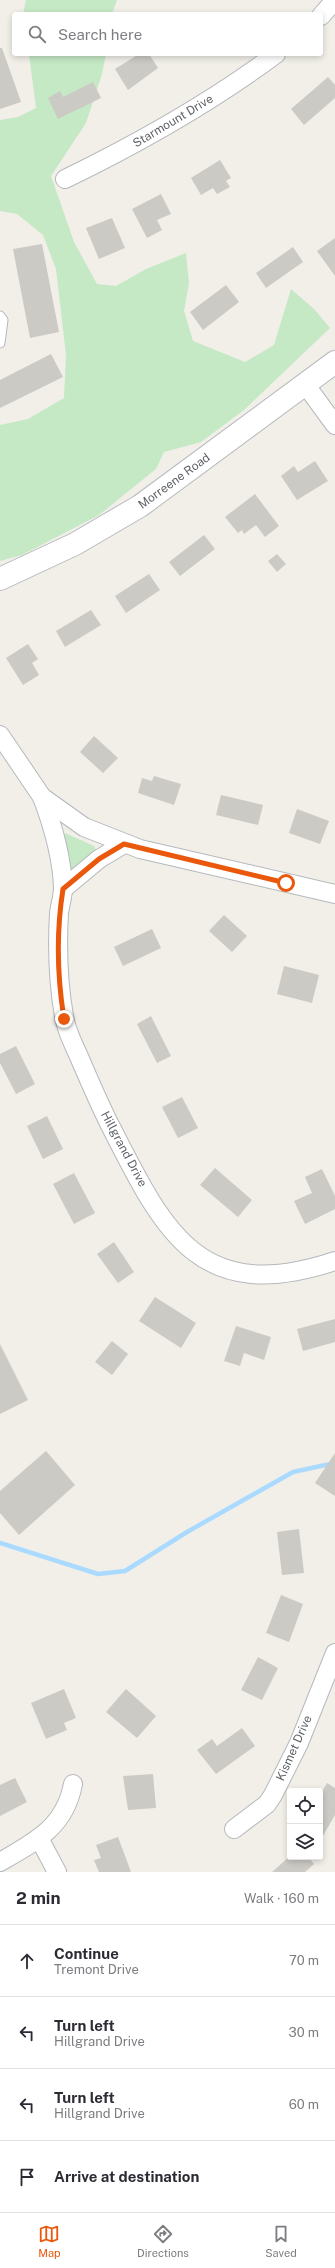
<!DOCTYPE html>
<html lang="en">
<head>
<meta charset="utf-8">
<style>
  body { margin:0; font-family:"Public Sans",sans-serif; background:#f2f2f3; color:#2b2b33 }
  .controls { position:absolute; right:12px; bottom:12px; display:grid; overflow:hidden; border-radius:4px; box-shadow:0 2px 6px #0003 }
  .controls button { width:36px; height:36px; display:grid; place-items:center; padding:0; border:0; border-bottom:1px solid #e1e1e2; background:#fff; color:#2b2b33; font:20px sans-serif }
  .stop { position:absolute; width:12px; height:12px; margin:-9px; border:3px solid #ea580c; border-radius:50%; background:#fff }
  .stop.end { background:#ea580c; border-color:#fff; box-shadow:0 1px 4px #0008 }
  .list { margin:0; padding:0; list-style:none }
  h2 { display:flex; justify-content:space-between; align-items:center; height:52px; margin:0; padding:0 16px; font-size:17px }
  h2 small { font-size:13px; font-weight:400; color:#7c7c81 }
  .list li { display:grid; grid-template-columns:26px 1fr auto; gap:12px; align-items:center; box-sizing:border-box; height:72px; padding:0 16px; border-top:1px solid #e1e1e2 }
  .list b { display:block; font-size:15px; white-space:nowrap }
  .list p { margin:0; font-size:13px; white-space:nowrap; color:#7c7c81 }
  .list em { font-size:13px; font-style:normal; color:#7c7c81 }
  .icon { flex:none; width:22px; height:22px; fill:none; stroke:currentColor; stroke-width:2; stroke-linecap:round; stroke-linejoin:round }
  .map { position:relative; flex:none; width:335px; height:1872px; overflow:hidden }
  .search { position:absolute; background:#fff; box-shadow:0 2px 6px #0003; left:12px; right:12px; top:12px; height:44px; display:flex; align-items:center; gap:10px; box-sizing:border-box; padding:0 14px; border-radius:4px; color:#7c7c81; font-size:15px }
  .sheet { height:340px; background:#fff }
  nav { display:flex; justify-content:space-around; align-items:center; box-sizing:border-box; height:56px; border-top:1px solid #e1e1e2; background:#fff; font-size:11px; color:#7c7c81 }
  nav a { display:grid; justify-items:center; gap:2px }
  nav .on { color:#ea580c }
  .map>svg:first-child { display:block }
  .green { fill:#c5e8c5 }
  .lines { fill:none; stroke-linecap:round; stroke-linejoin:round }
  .stream { stroke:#aadaff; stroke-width:4.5 }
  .building { fill:#cccac5 }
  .lane-casing { stroke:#b5b8bc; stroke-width:11 }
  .street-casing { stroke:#b5b8bc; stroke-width:20 }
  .secondary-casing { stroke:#b6babf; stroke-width:24 }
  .lane { stroke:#fff; stroke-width:9 }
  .street { stroke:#fff; stroke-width:18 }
  .secondary { stroke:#fff; stroke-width:22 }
  .route { stroke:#ea580c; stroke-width:5 }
  .labels { text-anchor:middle; stroke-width:3.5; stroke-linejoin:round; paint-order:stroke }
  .street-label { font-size:12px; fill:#5f6368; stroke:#fff }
</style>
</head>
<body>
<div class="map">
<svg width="335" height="1872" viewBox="0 0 335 1872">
  <rect width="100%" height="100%" fill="#f1efe8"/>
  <!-- green -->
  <g class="green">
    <path d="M26 0H117L112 14H23Z"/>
    <path d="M29 54H106L102 74 86 123 51 176 74 242 97 284 116 286 146 269 186 253 189 283 184 311 193 341 245 362 274 345 291 289 314 309 330 328 244 410 201 442 164 452 156 469 99 515 22 555 0 561V425L28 419 64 398 66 355 56 269 43 235 17 214 0 211V120L18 117 36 108Z"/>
    <path d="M65 833 94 846 96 850 72 870 69 868 64 835Z"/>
  </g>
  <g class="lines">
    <!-- stream -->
    <path class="stream" d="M0 1543 98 1574 125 1571 187 1532 293 1472 335 1463"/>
  </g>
  <!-- building -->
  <g class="building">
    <path d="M0 48H2L21 102 0 109Z"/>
    <path d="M139 54H149L158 68 128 90 115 69Z"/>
    <path d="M328 77 335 85V98L304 125 291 109Z"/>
    <path d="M93 82 101 98 58 119 48 98 60 91 63 97Z"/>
    <path d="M220 160 231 178 226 181 230 187 217 194 213 188 201 195 191 178Z"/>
    <path d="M161 194 171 214 157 220 162 230 147 238 132 209Z"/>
    <path d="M112 218 125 248 99 259 86 228Z"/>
    <path d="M335 238V276L317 251Z"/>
    <path d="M42 244 59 332 30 338 13 249Z"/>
    <path d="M293 247 303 262 266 288 256 273Z"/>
    <path d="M226 285 239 302 203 330 190 312Z"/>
    <path d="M51 354 63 377 0 408V380Z"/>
    <path d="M315 461 328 481 297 500 281 476 294 466 298 472Z"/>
    <path d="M255 494 279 526 265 537 256 525 244 534 242 530 238 533 225 517Z"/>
    <path d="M204 535 215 549 180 576 169 562Z"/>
    <path d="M277 554 286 564 277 572 268 561Z"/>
    <path d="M149 574 160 590 126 613 115 596Z"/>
    <path d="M91 610 101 625 65 647 56 631Z"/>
    <path d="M28 644 38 659 32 663 39 675 23 685 6 658Z"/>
    <path d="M94 736 118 758 103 773 80 752Z"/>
    <path d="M154 776 181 784 174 805 138 793 142 778 152 781Z"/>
    <path d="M221 795 263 805 258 825 216 815Z"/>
    <path d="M297 809 329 821 320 844 289 833Z"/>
    <path d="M224 915 247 936 232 952 209 931Z"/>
    <path d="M152 929 161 948 123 966 114 947Z"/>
    <path d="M284 966 319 975 312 1003 277 994Z"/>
    <path d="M151 1016 171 1056 157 1063 137 1024Z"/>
    <path d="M16 1046 35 1084 16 1094 0 1063V1054Z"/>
    <path d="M182 1097 198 1128 178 1138 162 1107Z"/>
    <path d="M47 1116 63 1149 43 1159 27 1126Z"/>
    <path d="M215 1168 252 1200 238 1217 200 1185Z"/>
    <path d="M322 1169 335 1196V1209L305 1224 294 1201 312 1193 305 1177Z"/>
    <path d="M74 1173 95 1213 74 1224 53 1184Z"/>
    <path d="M114 1242 134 1272 118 1283 97 1254Z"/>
    <path d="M155 1297 196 1323 181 1348 139 1321Z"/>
    <path d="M335 1319V1342L303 1351 297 1329Z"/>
    <path d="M236 1326 271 1337 264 1360 244 1353 240 1366 224 1361Z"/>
    <path d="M112 1341 128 1354 112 1375 95 1362Z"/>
    <path d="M0 1344 28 1400 0 1414Z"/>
    <path d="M46 1451 75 1485 19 1535 0 1513V1491Z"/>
    <path d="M335 1453V1496L315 1483Z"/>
    <path d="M299 1529 304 1573 282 1575 277 1532Z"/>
    <path d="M281 1595 303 1604 289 1642 266 1633Z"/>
    <path d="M258 1657 278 1668 262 1700 241 1690Z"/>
    <path d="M64 1689 76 1718 64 1723 67 1730 46 1739 31 1703Z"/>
    <path d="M126 1689 156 1716 137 1738 106 1712Z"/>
    <path d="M242 1728 255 1746 216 1774 197 1750 212 1739 217 1746Z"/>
    <path d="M153 1774 156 1808 128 1810 123 1776Z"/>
    <path d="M15 1778 27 1802 0 1816V1785Z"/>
    <path d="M327 1783 335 1788V1815L320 1841V1795Z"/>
    <path d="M118 1837 131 1872H99L94 1860 101 1858 96 1845Z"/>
    <path d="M289 1857H308L314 1864 305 1872H272Z"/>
  </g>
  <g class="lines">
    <!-- lane casing -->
    <g class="lane-casing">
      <path id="lane" d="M0 316 3 320 0 343"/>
    </g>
    <!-- street casing -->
    <g class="street-casing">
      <g id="street">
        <path d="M321 16 335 0"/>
        <path d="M65 179C139 143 210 103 276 54"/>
        <path d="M305 384 335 425"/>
        <path d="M0 735 42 797 84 827 140 849 335 894"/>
        <path d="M42 797C53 826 62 856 63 888 63 896 60 905 59 913 57 948 58 982 64 1016 66 1031 74 1045 80 1059 90 1082 100 1106 112 1129 166 1236 202 1305 335 1261"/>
        <path d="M63 889 99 859 124 844"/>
        <path d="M234 1829 267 1804 273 1795 299 1743 335 1653"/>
        <path d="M40 1840 57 1872"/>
        <path d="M0 1862C35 1842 65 1827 73 1784"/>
      </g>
    </g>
    <!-- secondary casing -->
    <g class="secondary-casing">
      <path id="secondary" d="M0 579 75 544 140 506 335 362"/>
    </g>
    <!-- lane -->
    <use href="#lane" class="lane"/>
    <!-- street -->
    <use href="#street" class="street"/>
    <!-- secondary -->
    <use href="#secondary" class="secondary"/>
  </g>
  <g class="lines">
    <!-- route -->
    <path class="route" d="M64 1019C57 975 56 933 63 889L99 859 124 844 286 883"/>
  </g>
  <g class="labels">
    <!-- street labels -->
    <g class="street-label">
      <text transform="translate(173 121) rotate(-31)" y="4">Starmount Drive</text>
      <text transform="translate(174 481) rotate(-36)" y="4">Morreene Road</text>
      <text transform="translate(124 1149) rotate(62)" y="4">Hillgrand Drive</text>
      <text transform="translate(294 1748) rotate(-66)" y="4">Kismet Drive</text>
    </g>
  </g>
</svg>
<div class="controls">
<button><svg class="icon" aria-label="locate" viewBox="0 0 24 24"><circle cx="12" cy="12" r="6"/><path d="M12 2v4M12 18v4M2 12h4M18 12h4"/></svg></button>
<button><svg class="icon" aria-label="layers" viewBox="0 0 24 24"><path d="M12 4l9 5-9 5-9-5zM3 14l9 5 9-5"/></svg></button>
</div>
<div class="stop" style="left:286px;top:883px"></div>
<div class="stop end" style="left:64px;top:1019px"></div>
<div class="search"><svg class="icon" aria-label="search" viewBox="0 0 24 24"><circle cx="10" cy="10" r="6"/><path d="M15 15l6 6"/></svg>Search here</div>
</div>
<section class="sheet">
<h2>2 min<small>Walk · 160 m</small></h2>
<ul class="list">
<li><svg class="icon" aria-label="ahead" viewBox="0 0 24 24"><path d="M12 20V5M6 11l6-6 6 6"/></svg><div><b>Continue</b><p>Tremont Drive</p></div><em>70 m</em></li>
<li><svg class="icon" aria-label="left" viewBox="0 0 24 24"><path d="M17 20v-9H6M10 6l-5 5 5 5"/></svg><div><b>Turn left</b><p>Hillgrand Drive</p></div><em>30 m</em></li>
<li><svg class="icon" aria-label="left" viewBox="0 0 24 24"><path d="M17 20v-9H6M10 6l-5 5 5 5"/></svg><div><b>Turn left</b><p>Hillgrand Drive</p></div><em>60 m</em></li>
<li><svg class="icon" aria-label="arrive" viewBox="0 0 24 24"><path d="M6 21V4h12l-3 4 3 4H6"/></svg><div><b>Arrive at destination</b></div></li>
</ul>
</section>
<nav>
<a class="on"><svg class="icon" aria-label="map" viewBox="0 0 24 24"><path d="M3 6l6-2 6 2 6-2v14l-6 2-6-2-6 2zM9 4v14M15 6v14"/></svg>Map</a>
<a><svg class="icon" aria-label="directions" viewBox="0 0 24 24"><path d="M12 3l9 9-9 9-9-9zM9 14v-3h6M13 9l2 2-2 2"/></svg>Directions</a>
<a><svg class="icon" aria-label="saved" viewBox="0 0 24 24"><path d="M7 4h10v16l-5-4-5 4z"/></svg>Saved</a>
</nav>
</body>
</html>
